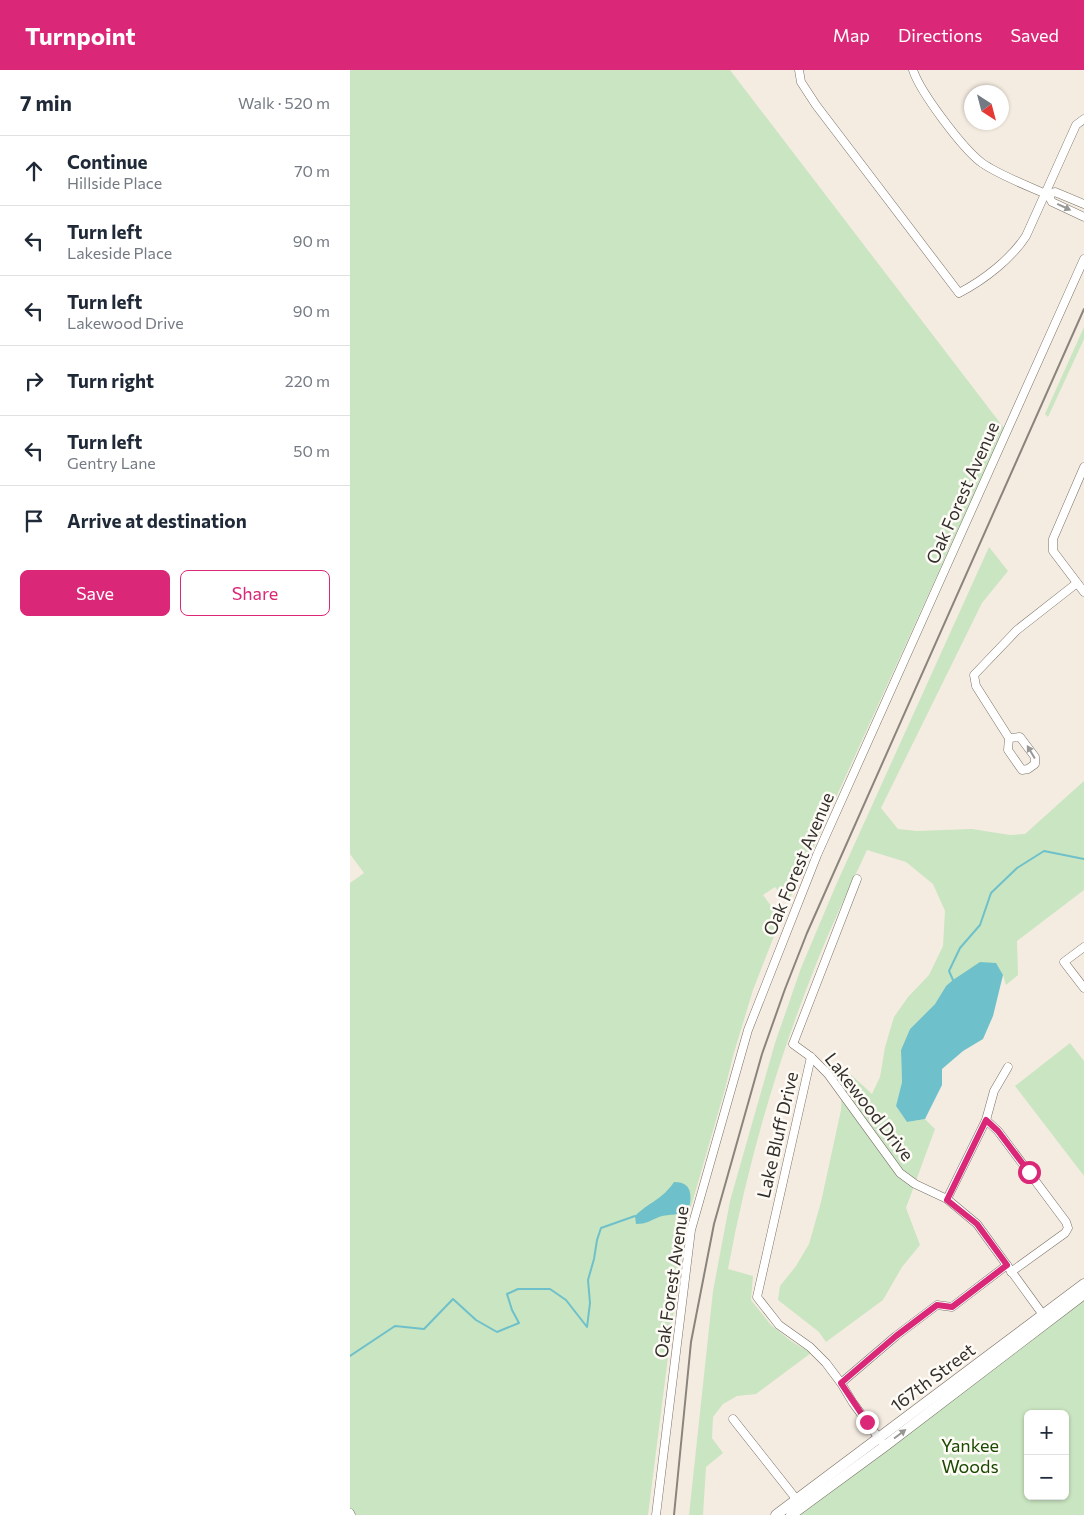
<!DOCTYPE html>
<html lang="en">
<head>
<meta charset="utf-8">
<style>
  body { margin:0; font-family:Commissioner,sans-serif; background:#f6f6f7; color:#1f2937 }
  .controls { position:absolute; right:15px; bottom:15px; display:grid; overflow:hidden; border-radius:8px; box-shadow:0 1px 4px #0004 }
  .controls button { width:45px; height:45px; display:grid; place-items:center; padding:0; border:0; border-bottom:1px solid #e0e1e3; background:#fff; color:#1f2937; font:25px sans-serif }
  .compass { position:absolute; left:614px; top:15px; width:45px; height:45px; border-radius:50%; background:#fff; box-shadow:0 1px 4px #0004; rotate:144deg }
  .stop { position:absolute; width:15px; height:15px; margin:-11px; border:4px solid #db2777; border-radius:50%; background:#fff }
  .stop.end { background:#db2777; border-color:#fff; box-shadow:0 1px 5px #0008 }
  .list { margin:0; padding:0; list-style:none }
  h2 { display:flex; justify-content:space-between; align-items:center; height:65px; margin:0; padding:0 20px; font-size:21px }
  h2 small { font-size:16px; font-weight:400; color:#747a83 }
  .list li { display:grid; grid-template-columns:32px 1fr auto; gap:15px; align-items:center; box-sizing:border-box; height:70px; padding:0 20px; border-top:1px solid #e0e1e3 }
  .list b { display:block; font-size:19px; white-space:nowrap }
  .list p { margin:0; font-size:16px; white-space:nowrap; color:#747a83 }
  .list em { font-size:16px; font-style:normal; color:#747a83 }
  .actions { display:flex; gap:10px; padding:15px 20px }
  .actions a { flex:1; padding:11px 0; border:1px solid #db2777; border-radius:8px; text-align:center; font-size:18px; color:#db2777 }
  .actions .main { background:#db2777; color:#fff }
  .icon { flex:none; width:28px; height:28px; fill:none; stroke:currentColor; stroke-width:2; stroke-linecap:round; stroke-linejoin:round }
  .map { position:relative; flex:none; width:734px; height:1445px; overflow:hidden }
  header { display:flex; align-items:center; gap:30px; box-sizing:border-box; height:70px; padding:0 25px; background:#db2777; color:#fff }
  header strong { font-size:24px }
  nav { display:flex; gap:28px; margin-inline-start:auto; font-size:18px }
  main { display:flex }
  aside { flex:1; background:#fff }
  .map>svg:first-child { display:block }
  .green { fill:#cae5c1; fill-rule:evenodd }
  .water { fill:#6ec0ca }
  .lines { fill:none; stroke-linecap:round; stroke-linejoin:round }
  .stream { stroke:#6ec0ca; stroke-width:2 }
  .minor-casing { stroke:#797167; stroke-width:9 }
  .major-casing { stroke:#797167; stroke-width:11 }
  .minor { stroke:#fff; stroke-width:8 }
  .major { stroke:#fff; stroke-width:10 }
  .rail { stroke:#8a847c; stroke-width:2 }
  .oneway { fill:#989794 }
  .route { stroke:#db2777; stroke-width:6 }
  .labels { text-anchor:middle; stroke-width:5; stroke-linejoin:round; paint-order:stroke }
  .street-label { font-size:18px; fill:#322f2a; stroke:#fefaf6 }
  .park-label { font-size:18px; fill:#1a4900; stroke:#fefaf6 }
</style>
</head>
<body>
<header>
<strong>Turnpoint</strong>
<nav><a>Map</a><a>Directions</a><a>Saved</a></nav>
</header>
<main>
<aside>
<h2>7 min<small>Walk · 520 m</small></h2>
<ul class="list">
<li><svg class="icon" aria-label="ahead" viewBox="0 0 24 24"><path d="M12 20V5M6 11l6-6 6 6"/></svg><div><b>Continue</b><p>Hillside Place</p></div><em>70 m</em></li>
<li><svg class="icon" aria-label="left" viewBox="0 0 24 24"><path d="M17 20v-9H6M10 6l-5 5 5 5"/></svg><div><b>Turn left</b><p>Lakeside Place</p></div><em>90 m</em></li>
<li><svg class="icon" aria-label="left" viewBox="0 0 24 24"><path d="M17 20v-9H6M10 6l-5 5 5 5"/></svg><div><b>Turn left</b><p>Lakewood Drive</p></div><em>90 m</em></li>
<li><svg class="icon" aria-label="right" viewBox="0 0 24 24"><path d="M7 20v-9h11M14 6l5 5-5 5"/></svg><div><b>Turn right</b></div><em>220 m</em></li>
<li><svg class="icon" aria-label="left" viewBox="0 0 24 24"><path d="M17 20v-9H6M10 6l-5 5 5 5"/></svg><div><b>Turn left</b><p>Gentry Lane</p></div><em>50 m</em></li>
<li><svg class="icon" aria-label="arrive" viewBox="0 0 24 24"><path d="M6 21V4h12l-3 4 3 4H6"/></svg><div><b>Arrive at destination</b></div></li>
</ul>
<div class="actions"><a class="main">Save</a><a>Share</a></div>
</aside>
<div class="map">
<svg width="734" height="1445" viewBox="0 0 734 1445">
  <rect width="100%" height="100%" fill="#f5ece1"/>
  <!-- green -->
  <g class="green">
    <path d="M0 0H380L654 358 438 833 425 817 413 825 427 844 433 843 403 920 383 986 375 1019 334 1161 298 1445H0V813L14 803 0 784Z"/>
    <path d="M734 257V269L698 347 695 344Z"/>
    <path d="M639 477 658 501 632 533 531 738 548 759 567 761 622 759 660 765 675 764 734 711V820L667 871 668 905 656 915 653 905 596 916 585 934 560 959 551 980 552 1012 546 1036 557 1052 575 1049 585 1059 556 1138 570 1175 552 1197 533 1230 476 1272 469 1262 428 1230 430 1216 446 1196 459 1174 471 1132 491 1040 492 1011 496 1000 522 1024 530 1007 535 977 544 947 558 927 579 905 593 876 595 841 583 814 556 792 517 780C499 819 480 858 465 897 426 995 397 1096 378 1199L403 1206 401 1230 421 1255 441 1271 461 1283 406 1324 387 1326 373 1334 363 1347 362 1368 373 1383 356 1397 353 1445H339L363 1221 380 1131 425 973 451 898 486 815Z"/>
    <path d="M720 973 734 991V1106L665 1016Z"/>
    <path d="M734 1228V1445H446ZM678 1344H715V1426H678Z"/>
  </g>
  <!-- water -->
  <g class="water">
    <path d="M630 892 646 893 653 905 643 946 633 969 613 981 592 999V1015L575 1049 557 1052 546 1036 552 1012 551 980 560 959 585 934 596 916 603 910Z"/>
    <path d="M324 1112C342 1112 342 1125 339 1139 327 1147 322 1143 309 1147 299 1151 297 1154 286 1154L285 1146C299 1132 312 1130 324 1112Z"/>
  </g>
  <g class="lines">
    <!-- stream -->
    <g class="stream">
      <path d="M603 910 599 901 610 878 630 855 641 823 667 798 694 781 734 789"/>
      <path d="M0 1286 45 1256 74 1259 103 1229 126 1250 147 1262 169 1253 162 1240 157 1224 168 1219H200L216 1230 237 1257 240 1233 238 1210 244 1189 247 1170 251 1158 285 1146"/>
    </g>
    <!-- minor casing -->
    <g class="minor-casing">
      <g id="minor">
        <path d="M449 0 451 12 466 35 609 223C634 210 661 189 676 166L726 55 734 49"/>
        <path d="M563 0C570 22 613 79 632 93 649 105 678 116 698 125L702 132 734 147"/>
        <path d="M698 125 705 122 734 134"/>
        <path d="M734 397 703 469V481L734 522"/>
        <path d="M659 668 670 667 685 687V694L678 699 672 700 658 680 659 668 626 616 624 605 667 560 727 513"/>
        <path d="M507 809 443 974 461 987 478 1004 550 1103 565 1114 597 1129 627 1154 696 1249"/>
        <path d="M734 877 714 892 734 918"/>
        <path d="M461 987 407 1227 429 1255 460 1277 476 1293 491 1313 503 1333 531 1371"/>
        <path d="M636 1050 648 1061 716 1152 718 1158 715 1163 661 1202"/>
        <path d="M597 1129 636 1050 644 1021 658 997"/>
        <path d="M491 1313 546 1266 587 1235 602 1237 657 1195"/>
        <path d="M383 1349 447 1430"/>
        <path d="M0 1443 1 1445"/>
        <path d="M306 1445 341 1160 398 960 467 785 734 189"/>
      </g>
    </g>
    <!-- major casing -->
    <g class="major-casing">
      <g id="major">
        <path d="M426 1445 734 1214"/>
        <path d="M441 1445 535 1376 734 1224"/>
      </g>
    </g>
    <!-- minor -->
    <use href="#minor" class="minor"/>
    <!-- major -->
    <use href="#major" class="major"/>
    <!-- rail -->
    <path class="rail" d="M324 1445 341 1272 364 1154 412 984 435 919 457 863 734 239"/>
  </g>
  <!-- one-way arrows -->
  <defs><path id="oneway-solid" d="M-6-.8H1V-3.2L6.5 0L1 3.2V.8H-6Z" transform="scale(1.25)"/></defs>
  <g class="oneway">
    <use href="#oneway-solid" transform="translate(714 137) rotate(25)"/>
    <use href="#oneway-solid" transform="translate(681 682) rotate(-121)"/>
    <use href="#oneway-solid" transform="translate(550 1364) rotate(-37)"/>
  </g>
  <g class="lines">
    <!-- route -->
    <path class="route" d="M517 1352 491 1313 546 1266 587 1235 602 1237 657 1195 627 1154 597 1130 636 1050 648 1061 679 1102"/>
  </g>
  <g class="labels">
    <!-- street labels -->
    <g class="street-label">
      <text transform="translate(613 423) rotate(-66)" y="6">Oak Forest Avenue</text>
      <text transform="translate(449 794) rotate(-67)" y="6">Oak Forest Avenue</text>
      <text transform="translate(519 1037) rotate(52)" y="6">Lakewood Drive</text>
      <text transform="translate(428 1065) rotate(-77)" y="6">Lake Bluff Drive</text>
      <text transform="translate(322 1212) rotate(-82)" y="6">Oak Forest Avenue</text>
      <text transform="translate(583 1308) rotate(-37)" y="6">167th Street</text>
    </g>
    <!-- park labels -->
    <g class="park-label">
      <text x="620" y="1382">Yankee<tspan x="620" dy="21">Woods</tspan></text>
    </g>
  </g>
</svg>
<div class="controls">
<button>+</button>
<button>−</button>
</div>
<svg class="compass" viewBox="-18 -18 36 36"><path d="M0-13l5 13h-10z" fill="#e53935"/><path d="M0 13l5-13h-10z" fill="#747a83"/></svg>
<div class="stop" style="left:679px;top:1102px"></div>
<div class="stop end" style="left:517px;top:1352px"></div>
</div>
</main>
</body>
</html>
